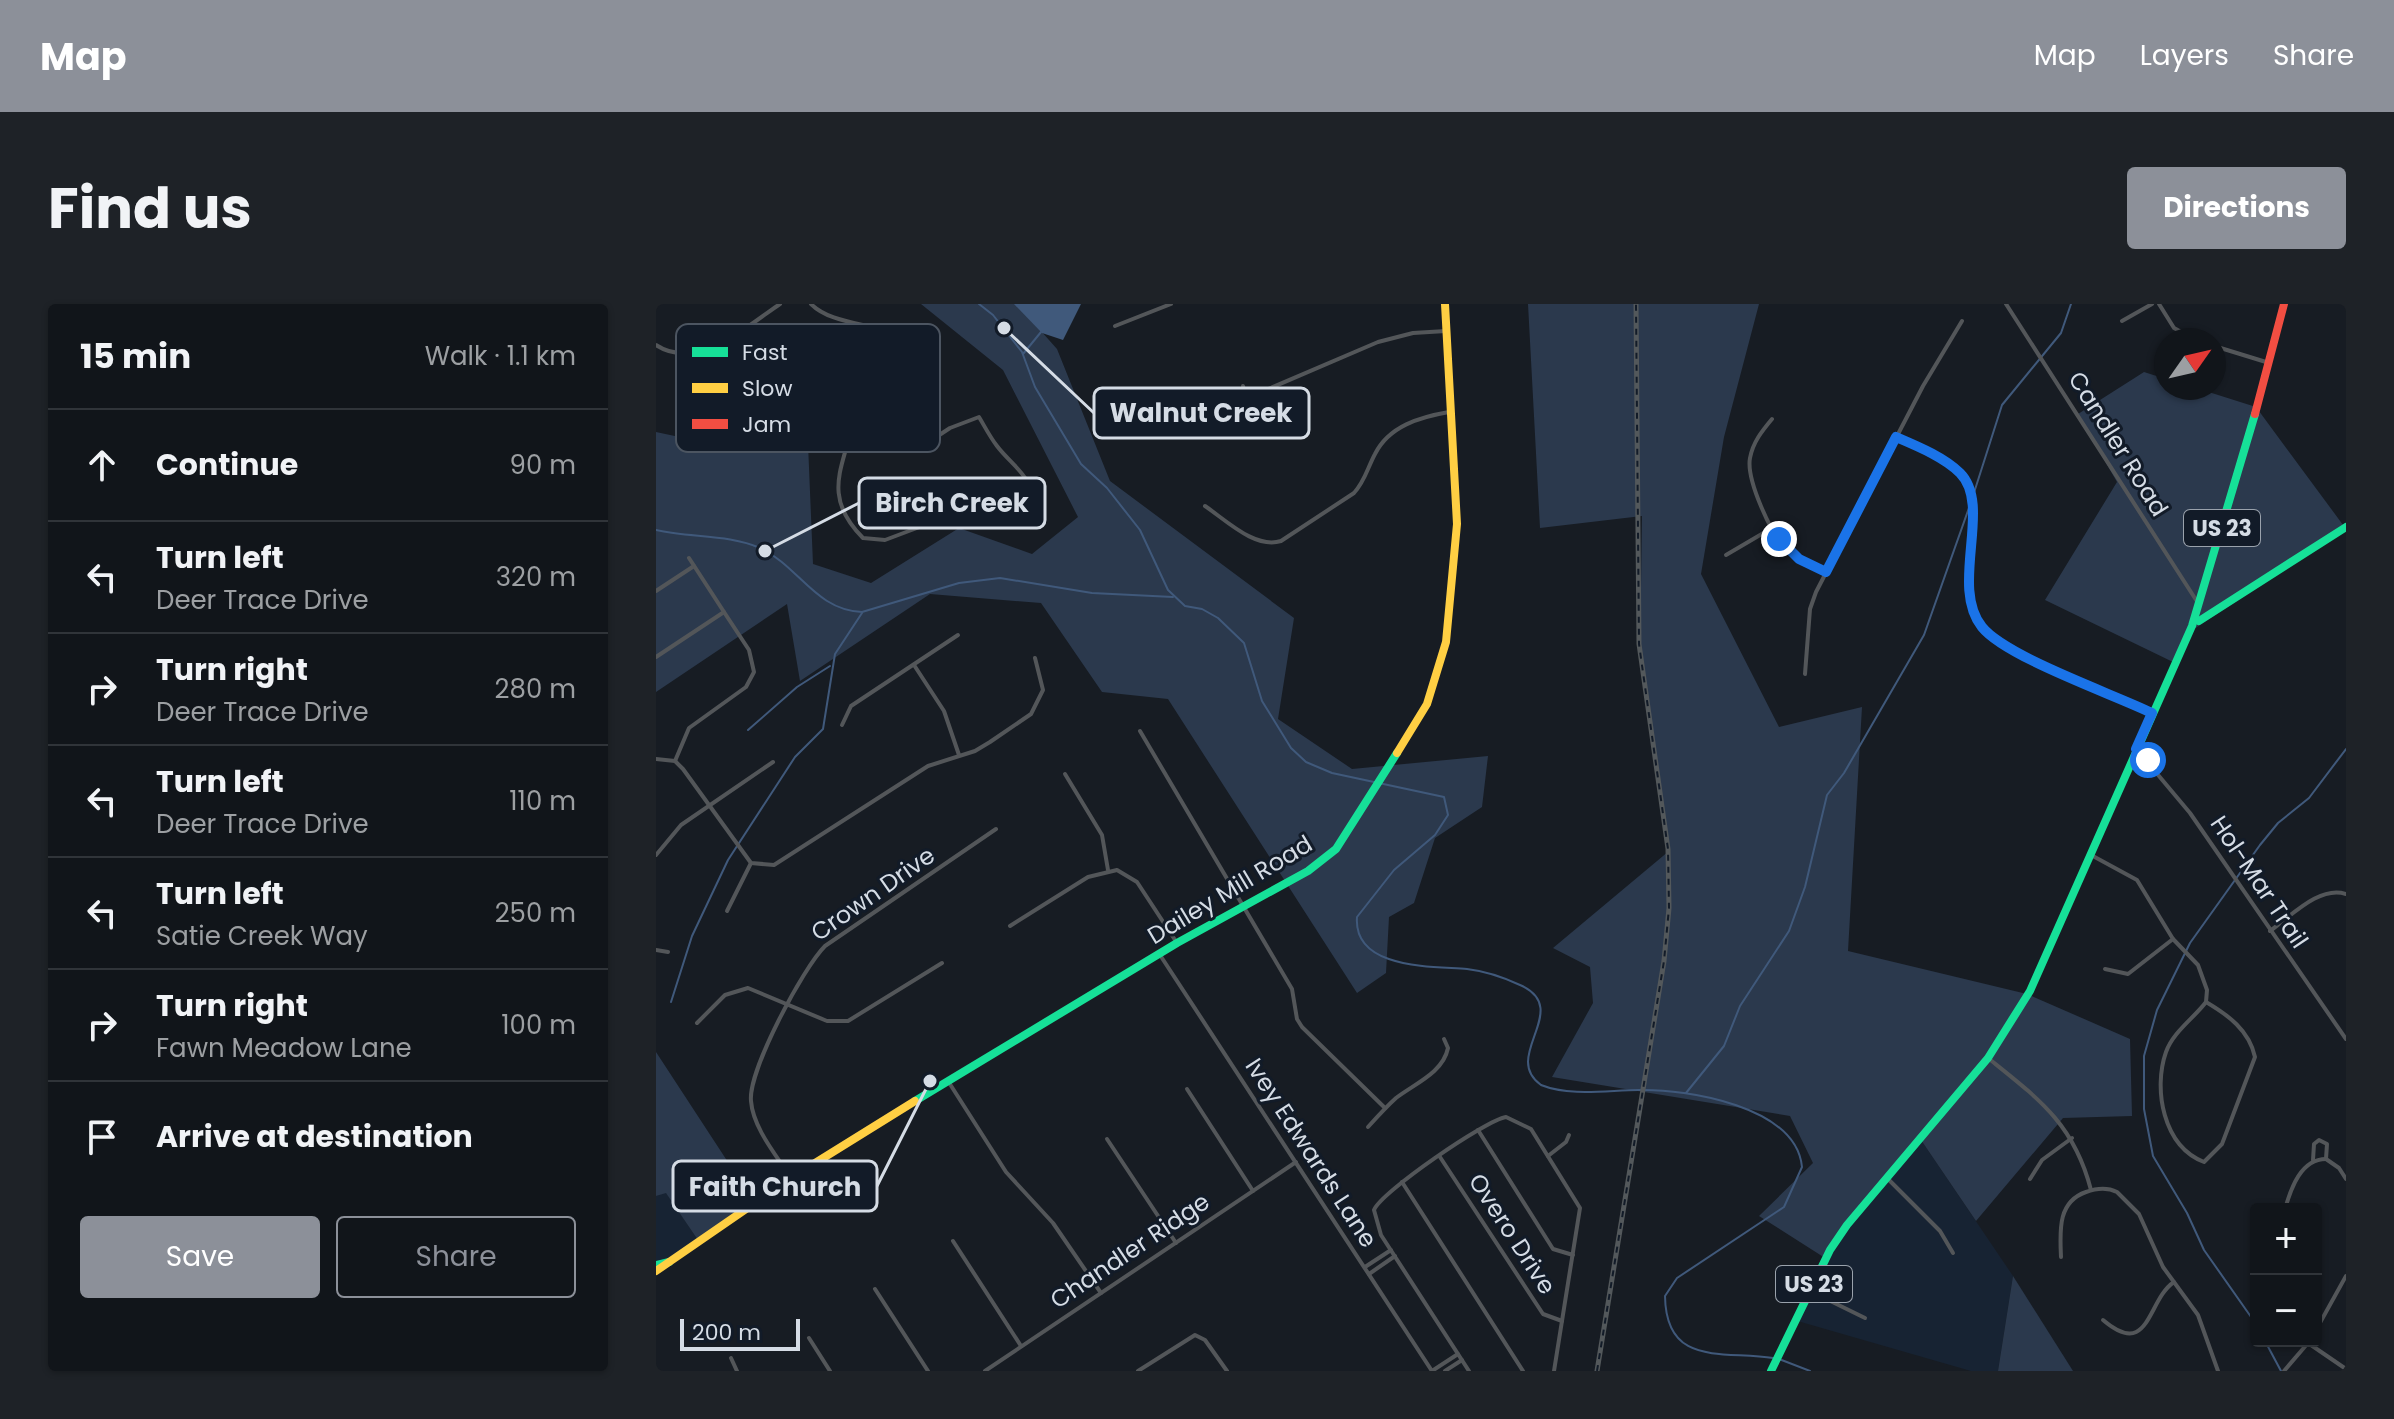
<!DOCTYPE html>
<html lang="en">
<head>
<meta charset="utf-8">
<style>
  body { margin:0; font-family:Poppins,sans-serif; background:#1e2227; color:#f1f3f6 }
  .controls { position:absolute; right:24px; bottom:24px; display:grid; overflow:hidden; border-radius:8px; box-shadow:0 2px 6px #0004 }
  .controls button { width:72px; height:72px; display:grid; place-items:center; padding:0; border:0; border-bottom:2px solid #303439; background:#11151a; color:#f1f3f6; font:40px sans-serif }
  .compass { position:absolute; left:1498px; top:24px; width:72px; height:72px; border-radius:50%; background:#11151a; box-shadow:0 2px 6px #0004; rotate:56deg }
  .scale { position:absolute; left:24px; bottom:20px; width:120px; box-sizing:border-box; padding-left:8px; border:4px solid #d5dce5; border-top:0; font-size:22px; line-height:28px; white-space:nowrap; color:#d5dce5; -webkit-text-stroke:6px #121b28; paint-order:stroke }
  .stop { position:absolute; width:24px; height:24px; margin:-18px; border:6px solid #1a73e8; border-radius:50%; background:#fff }
  .stop.end { background:#1a73e8; border-color:#fff; box-shadow:0 2px 8px #0008 }
  .list { margin:0; padding:0; list-style:none }
  h2 { display:flex; justify-content:space-between; align-items:center; height:104px; margin:0; padding:0 32px; font-size:34px }
  h2 small { font-size:26px; font-weight:400; color:#9c9fa2 }
  .list li { display:grid; grid-template-columns:52px 1fr auto; gap:24px; align-items:center; box-sizing:border-box; height:112px; padding:0 32px; border-top:2px solid #303439 }
  .list b { display:block; font-size:30px; white-space:nowrap }
  .list p { margin:0; font-size:26px; white-space:nowrap; color:#9c9fa2 }
  .list em { font-size:26px; font-style:normal; color:#9c9fa2 }
  .actions { display:flex; gap:16px; padding:24px 32px }
  .actions a { flex:1; padding:18px 0; border:2px solid #8c9099; border-radius:8px; text-align:center; font-size:28px; color:#8c9099 }
  .actions .main { background:#8c9099; color:#fff }
  .icon { flex:none; width:44px; height:44px; fill:none; stroke:currentColor; stroke-width:2; stroke-linecap:round; stroke-linejoin:round }
  .map { position:relative; flex:none; width:1690px; height:1067px; overflow:hidden; border-radius:8px }
  header { display:flex; align-items:center; gap:48px; box-sizing:border-box; height:112px; padding:0 40px; background:#8c9099; color:#fff }
  header strong { font-size:38px }
  nav { display:flex; gap:44px; margin-inline-start:auto; font-size:28px }
  .intro { display:flex; align-items:center; justify-content:space-between; box-sizing:border-box; height:192px; padding:0 48px }
  h1 { margin:0; font-size:56px }
  .button { padding:20px 36px; border-radius:8px; background:#8c9099; color:#fff; font-size:28px; font-weight:700 }
  main { display:flex; gap:48px; padding:0 48px }
  aside { flex:1; background:#11151a; border-radius:8px; box-shadow:0 2px 6px #0004 }
  .map>svg:first-child { display:block }
  .built { fill:#172333 }
  .green { fill:#2b394d }
  .water { fill:#40597b }
  .lines { fill:none; stroke-linecap:round; stroke-linejoin:round }
  .stream { stroke:#40597b; stroke-width:2 }
  .street { stroke:#535659; stroke-width:4 }
  .fast { stroke:#16e098; stroke-width:8 }
  .slow { stroke:#ffcf43; stroke-width:8 }
  .jam { stroke:#f24e42; stroke-width:8 }
  .rail-casing { stroke:#53585b; stroke-width:5 }
  .rail { stroke:#121b28; stroke-width:2; stroke-dasharray:6; stroke-linecap:butt }
  .route { stroke:#1a73e8; stroke-width:10 }
  .labels { text-anchor:middle; stroke-width:6; stroke-linejoin:round; paint-order:stroke }
  .shield { fill:#121b28; stroke:#9aa2ac; stroke-width:2 }
  .shield-label { font-size:22px; font-weight:bold; fill:#d5dce5 }
  .street-label { font-size:24px; fill:#d5dce5; stroke:#121b28 }
  .key { fill:#121b28; stroke:#4c5561; stroke-width:2 }
  .key-label { font-size:22px; fill:#d5dce5 }
  .leader { fill:none; stroke:#d5dce5; stroke-width:3 }
  .callout-dot { fill:#d5dce5; stroke:#121b28; stroke-width:3 }
  .callout { fill:#121b28; stroke:#d5dce5; stroke-width:3 }
  .callout-label { font-size:26px; text-anchor:middle; font-weight:bold; fill:#d5dce5 }
</style>
</head>
<body>
<header>
<strong>Map</strong>
<nav><a>Map</a><a>Layers</a><a>Share</a></nav>
</header>
<div class="intro"><h1>Find us</h1><a class="button">Directions</a></div>
<main>
<aside>
<h2>15 min<small>Walk · 1.1 km</small></h2>
<ul class="list">
<li><svg class="icon" aria-label="ahead" viewBox="0 0 24 24"><path d="M12 20V5M6 11l6-6 6 6"/></svg><div><b>Continue</b></div><em>90 m</em></li>
<li><svg class="icon" aria-label="left" viewBox="0 0 24 24"><path d="M17 20v-9H6M10 6l-5 5 5 5"/></svg><div><b>Turn left</b><p>Deer Trace Drive</p></div><em>320 m</em></li>
<li><svg class="icon" aria-label="right" viewBox="0 0 24 24"><path d="M7 20v-9h11M14 6l5 5-5 5"/></svg><div><b>Turn right</b><p>Deer Trace Drive</p></div><em>280 m</em></li>
<li><svg class="icon" aria-label="left" viewBox="0 0 24 24"><path d="M17 20v-9H6M10 6l-5 5 5 5"/></svg><div><b>Turn left</b><p>Deer Trace Drive</p></div><em>110 m</em></li>
<li><svg class="icon" aria-label="left" viewBox="0 0 24 24"><path d="M17 20v-9H6M10 6l-5 5 5 5"/></svg><div><b>Turn left</b><p>Satie Creek Way</p></div><em>250 m</em></li>
<li><svg class="icon" aria-label="right" viewBox="0 0 24 24"><path d="M7 20v-9h11M14 6l5 5-5 5"/></svg><div><b>Turn right</b><p>Fawn Meadow Lane</p></div><em>100 m</em></li>
<li><svg class="icon" aria-label="arrive" viewBox="0 0 24 24"><path d="M6 21V4h12l-3 4 3 4H6"/></svg><div><b>Arrive at destination</b></div></li>
</ul>
<div class="actions"><a class="main">Save</a><a>Share</a></div>
</aside>
<div class="map">
<svg width="1690" height="1067" viewBox="0 0 1690 1067">
  <rect width="100%" height="100%" fill="#171c23"/>
  <!-- built -->
  <g class="built">
    <path d="M1263 833 1357 972 1342 1067H1315L1138 1016 1180 934Z"/>
    <path d="M10 888 44 939 0 969V892Z"/>
  </g>
  <!-- green -->
  <g class="green">
    <path d="M265 0H361L401 45 454 177 638 314 622 415 696 465 832 452 826 503 779 534 758 599 733 613 730 669 701 689 512 395 446 388 385 299 274 290 144 377 131 300 0 388V128L75 144 93 85 151 115 157 260 215 279 303 224 376 250 422 213 347 66Z"/>
    <path d="M872 0H1103L1068 133 1045 270 1123 423 1206 403 1192 647 1371 690 1474 735 1476 812 1407 814 1320 917 1263 833 1169 954 1103 912 1157 859 1134 812 896 773 937 699 934 663 897 644 1013 547 984 352 986 212 884 224Z"/>
    <path d="M1488 68 1510 75V84H1540L1600 103 1690 225 1532 329 1517 358 1389 296 1461 178 1422 110Z"/>
    <path d="M0 748 100 901 44 939 10 889 0 892Z"/>
    <path d="M1357 972 1417 1067H1342Z"/>
  </g>
  <!-- water -->
  <path class="water" d="M358 0H425L407 36 386 29Z"/>
  <g class="lines">
    <!-- stream -->
    <g class="stream">
      <path d="M323 0 337 11 366 48 379 83 425 160 451 184 484 226 512 286 529 302 546 305 562 314 588 339 606 397 635 444 650 458 676 469 788 493 792 511 779 531 738 566 701 613C697 666 778 662 811 665 828 667 849 674 864 681 918 705 844 752 885 781 915 793 953 786 983 786 1031 785 1140 802 1146 863L1128 903 1021 974 1009 992C1010 1064 1068 1046 1117 1054"/>
      <path d="M367 50 385 28"/>
      <path d="M1316 195 1346 101 1405 29 1415 0"/>
      <path d="M0 226C33 234 73 230 104 244 143 262 159 306 206 308L303 279 344 274 436 289 517 293"/>
      <path d="M92 426 141 383 174 362"/>
      <path d="M15 698 36 632 72 556 139 453 167 425 179 350 206 309"/>
      <path d="M1030 789 1068 742 1084 702 1133 627 1149 583 1171 491 1188 469 1268 331 1314 201"/>
      <path d="M1600 1020 1548 946 1531 909 1497 852 1488 805V752L1501 706 1534 639 1604 541 1622 519 1653 494 1690 445"/>
      <path d="M1609 1037 1625 1067"/>
      <path d="M1123 1055 1154 1067"/>
    </g>
    <!-- street -->
    <g class="street">
      <path d="M155 0C183 28 245 14 262 52"/>
      <path d="M1350 0 1542 299"/>
      <path d="M1503 0 1518 24 1540 36"/>
      <path d="M1466 17 1496 0"/>
      <path d="M91 22C100 36 108 51 122 59 145 73 185 71 193 101 205 147 154 181 207 234L229 236 306 207 318 206 355 218 376 203C380 174 356 162 341 142 334 133 329 123 323 113L294 124 262 145"/>
      <path d="M459 22 515 0"/>
      <path d="M0 41C41 68 91 22 124 0"/>
      <path d="M1558 42 1610 58"/>
      <path d="M37 48 38 111 55 132"/>
      <path d="M587 82 590 94"/>
      <path d="M457 93C468 114 478 133 505 131L722 38 757 29 790 27"/>
      <path d="M1116 115C1106 127 1097 138 1094 154 1090 175 1115 231 1131 246 1142 256 1157 261 1170 268"/>
      <path d="M1240 133C1261 142 1288 153 1304 169 1337 203 1293 282 1326 323 1350 353 1457 389 1496 409"/>
      <path d="M549 202C571 217 599 245 625 237L698 189C709 177 711 165 719 150 733 122 764 113 793 108"/>
      <path d="M1070 251 1116 224"/>
      <path d="M0 287 38 262"/>
      <path d="M0 353 68 308 33 254"/>
      <path d="M258 361 288 407 303 451"/>
      <path d="M1149 370 1154 305 1160 288 1267 82 1306 17"/>
      <path d="M186 421 195 402 302 331"/>
      <path d="M484 427 636 685 641 715 646 723 729 804"/>
      <path d="M1482 447 1534 509 1690 735"/>
      <path d="M0 455 19 457 27 465 95 559 118 561 272 462 319 447 334 438 375 410 387 386 379 354"/>
      <path d="M19 457 33 424 90 383 98 368 93 346 68 308"/>
      <path d="M409 470 446 531 452 566"/>
      <path d="M0 551 25 521 117 458"/>
      <path d="M1435 551 1481 576 1517 635 1542 661 1551 686 1550 698C1538 714 1517 728 1510 748 1497 785 1507 842 1548 858L1566 840 1599 753C1593 726 1572 711 1550 698"/>
      <path d="M71 607 95 559"/>
      <path d="M354 622 432 573 461 566 481 578 521 639"/>
      <path d="M1614 627C1635 612 1664 581 1690 590"/>
      <path d="M0 646 12 648"/>
      <path d="M504 651 776 1067"/>
      <path d="M1449 665 1472 670 1517 635"/>
      <path d="M41 719 69 691 92 684 171 717H192L286 659"/>
      <path d="M1332 754C1383 795 1418 820 1435 886"/>
      <path d="M292 777 350 868 397 919 445 989"/>
      <path d="M531 785 597 887"/>
      <path d="M712 823C721 813 730 803 740 794 758 780 787 769 792 744L788 735"/>
      <path d="M822 826 897 945 917 951"/>
      <path d="M451 835 520 939"/>
      <path d="M892 852 910 838 913 831"/>
      <path d="M784 853 887 1010 906 1017"/>
      <path d="M1670 855 1683 864 1690 875"/>
      <path d="M1657 856 1658 840 1663 836 1671 840 1670 855"/>
      <path d="M135 874C121 852 97 824 95 797 92 767 147 664 169 642L340 525"/>
      <path d="M1231 874 1284 927 1297 949"/>
      <path d="M1374 875 1386 856 1416 834"/>
      <path d="M746 878 867 1067"/>
      <path d="M1629 905C1635 884 1645 855 1670 855"/>
      <path d="M297 937 365 1042"/>
      <path d="M1405 953C1404 928 1401 898 1430 888 1441 884 1451 883 1461 888L1483 910 1507 963 1542 1011 1562 1067"/>
      <path d="M709 963 735 946"/>
      <path d="M713 970 739 952"/>
      <path d="M219 985 272 1067"/>
      <path d="M1154 987 1209 1014"/>
      <path d="M1447 1016C1494 1056 1491 996 1518 978"/>
      <path d="M1660 1026 1690 972"/>
      <path d="M153 1034 174 1067"/>
      <path d="M1652 1039 1690 1065"/>
      <path d="M75 1054 81 1067"/>
      <path d="M329 1067 640 858"/>
      <path d="M482 1067 539 1031 549 1036 571 1067"/>
      <path d="M776 1067 802 1050"/>
      <path d="M789 1067 806 1056"/>
      <path d="M813 1067 725 931 718 906C725 888 830 816 850 813L875 825 924 904 898 1067"/>
      <path d="M1628 1067 1652 1039"/>
    </g>
    <!-- fast -->
    <g class="fast">
      <path d="M1543 317 1690 223"/>
      <path d="M259 797 521 639 652 567 680 545 741 449"/>
      <path d="M0 961 13 958"/>
      <path d="M1115 1067 1174 946 1191 921 1332 754 1374 687 1536 322 1599 110"/>
    </g>
    <!-- slow -->
    <g class="slow">
      <path d="M741 449 771 400 790 338 801 220 789 0"/>
      <path d="M0 967 135 874 259 797"/>
    </g>
    <!-- jam -->
    <path class="jam" d="M1599 110 1628 0"/>
    <!-- rail casing -->
    <g class="rail-casing">
      <path id="rail" d="M941 1067 1008 657 1013 604 1012 545 983 340 980 0"/>
    </g>
    <!-- rail -->
    <use href="#rail" class="rail"/>
  </g>
  <g class="lines">
    <!-- route -->
    <path class="route" d="M1123 235 1143 255 1170 268 1240 133C1261 142 1288 153 1304 169 1337 202 1293 282 1326 323 1350 353 1457 390 1496 409L1480 445 1492 456"/>
  </g>
  <g class="labels">
    <!-- shield labels -->
    <g class="shield">
      <rect x="1528" y="206" width="76" height="36" rx="6"/>
      <rect x="1120" y="962" width="76" height="36" rx="6"/>
    </g>
    <g class="shield-label">
      <text x="1566" y="232">US 23</text>
      <text x="1158" y="988">US 23</text>
    </g>
    <!-- street labels -->
    <g class="street-label">
      <text transform="translate(1462 140) rotate(58)" y="8">Candler Road</text>
      <text transform="translate(1603 578) rotate(56)" y="8">Hol-Mar Trail</text>
      <text transform="translate(574 586) rotate(-31)" y="8">Dailey Mill Road</text>
      <text transform="translate(217 590) rotate(-35)" y="8">Crown Drive</text>
      <text transform="translate(655 849) rotate(57)" y="8">Ivey Edwards Lane</text>
      <text transform="translate(856 930) rotate(57)" y="8">Overo Drive</text>
      <text transform="translate(474 947) rotate(-34)" y="8">Chandler Ridge</text>
    </g>
  </g>
  <!-- legend -->
  <rect x="20" y="20" width="264" height="128" rx="12" class="key"/>
  <rect x="36" y="43" width="36" height="10" fill="#16e098"/>
  <rect x="36" y="79" width="36" height="10" fill="#ffcf43"/>
  <rect x="36" y="115" width="36" height="10" fill="#f24e42"/>
  <g class="key-label">
    <text x="86" y="56">Fast</text>
    <text x="86" y="92">Slow</text>
    <text x="86" y="128">Jam</text>
  </g>
  <!-- callouts -->
  <path class="leader" d="M348 24L438 109M109 247L203 199M274 777L221 882"/>
  <g class="callout-dot">
    <circle cx="348" cy="24" r="8"/>
    <circle cx="109" cy="247" r="8"/>
    <circle cx="274" cy="777" r="8"/>
  </g>
  <g class="callout">
    <rect x="438" y="84" width="215" height="50" rx="8"/>
    <rect x="203" y="174" width="186" height="50" rx="8"/>
    <rect x="17" y="857" width="204" height="50" rx="8"/>
  </g>
  <g class="callout-label">
    <text x="545" y="118">Walnut Creek</text>
    <text x="296" y="208">Birch Creek</text>
    <text x="119" y="892">Faith Church</text>
  </g>
</svg>
<div class="controls">
<button>+</button>
<button>−</button>
</div>
<svg class="compass" viewBox="-18 -18 36 36"><path d="M0-13l5 13h-10z" fill="#e53935"/><path d="M0 13l5-13h-10z" fill="#9c9fa2"/></svg>
<div class="scale">200 m</div>
<div class="stop" style="left:1492px;top:456px"></div>
<div class="stop end" style="left:1123px;top:235px"></div>
</div>
</main>
</body>
</html>
